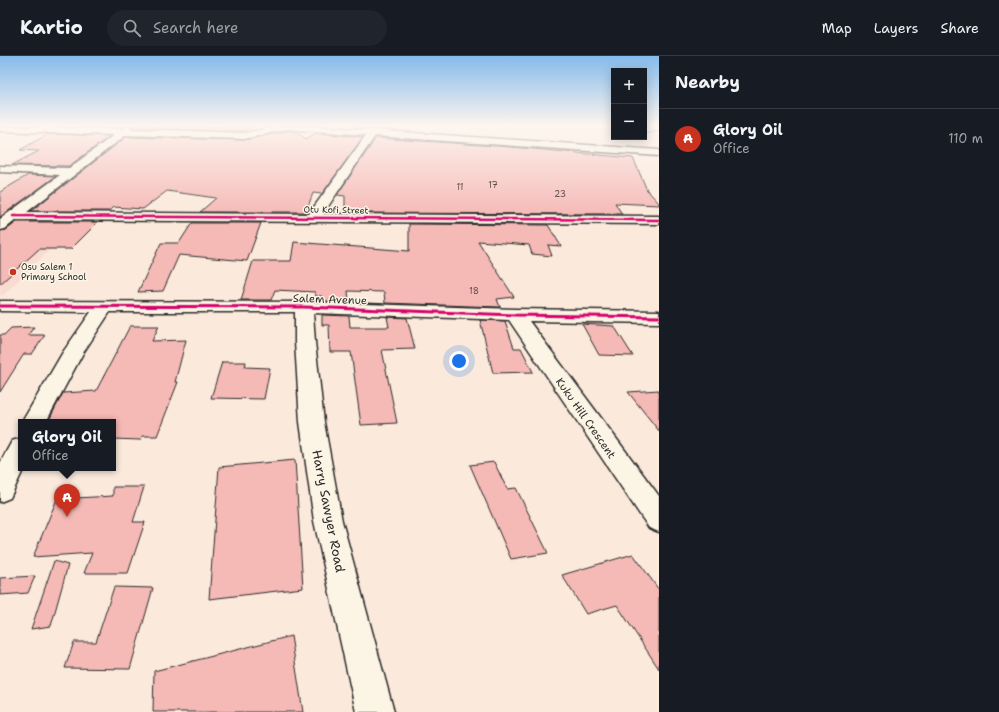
<!DOCTYPE html>
<html lang="en">
<head>
<meta charset="utf-8">
<style>
  body { margin:0; font-family:"Shantell Sans",sans-serif; background:#20242c; color:#f1f3f6 }
  .controls { position:absolute; right:12px; top:12px; display:grid; overflow:hidden; border-radius:0px; box-shadow:0 2px 10px #0003 }
  .controls button { width:36px; height:36px; display:grid; place-items:center; padding:0; border:0; border-bottom:1px solid #363941; background:#171b24; color:#f1f3f6; font:20px sans-serif }
  .you { position:absolute; left:459px; top:305px; width:14px; height:14px; margin:-10px; border:3px solid #fff; border-radius:50%; background:#1a73e8; box-shadow:0 0 0 6px #1a73e833 }
  .badge { display:grid; place-items:center; width:26px; height:26px; border-radius:50%; background:#c8321e; color:#fff; font-size:13px; font-weight:700 }
  .pin { position:absolute; translate:-50% -33px; filter:drop-shadow(0 1px 2px #0008) }
  .pin::after { content:''; position:absolute; top:21px; width:14px; height:12px; background:inherit; clip-path:polygon(0 0,100% 0,50% 100%) }
  .popup { position:absolute; left:18px; top:363px; width:98px; height:52px; box-sizing:border-box; display:grid; place-content:center; border-radius:0px; background:#171b24; filter:drop-shadow(0 1px 3px #0005); font-size:13px; white-space:nowrap; color:#9ea1a6 }
  .popup b { font-size:15px; color:#f1f3f6 }
  .popup::after { content:''; position:absolute; left:50%; top:100%; margin-left:-8px; border:8px solid transparent; border-top-color:#171b24 }
  .list { margin:0; padding:0; list-style:none }
  h2 { display:flex; justify-content:space-between; align-items:center; height:52px; margin:0; padding:0 16px; font-size:17px }
  h2 small { font-size:13px; font-weight:400; color:#9ea1a6 }
  .list li { display:grid; grid-template-columns:26px 1fr auto; gap:12px; align-items:center; box-sizing:border-box; height:60px; padding:0 16px; border-top:1px solid #363941 }
  .list b { display:block; font-size:15px; white-space:nowrap }
  .list p { margin:0; font-size:13px; white-space:nowrap; color:#9ea1a6 }
  .list em { font-size:13px; font-style:normal; color:#9ea1a6 }
  .icon { flex:none; width:22px; height:22px; fill:none; stroke:currentColor; stroke-width:2; stroke-linecap:round; stroke-linejoin:round }
  .map { position:relative; flex:none; width:659px; height:656px; overflow:hidden }
  header { display:flex; align-items:center; gap:24px; box-sizing:border-box; height:56px; padding:0 20px; background:#171b24; border-bottom:1px solid #363941 }
  header strong { font-size:19px }
  nav { display:flex; gap:22px; margin-inline-start:auto; font-size:14px }
  .search { width:280px; height:36px; background:#20242c; display:flex; align-items:center; gap:10px; box-sizing:border-box; padding:0 14px; border-radius:22px; color:#9ea1a6; font-size:15px }
  main { display:flex }
  aside { flex:1; background:#171b24 }
  .map>svg:first-child { display:block }
  .built { fill:#f9dbd1 }
  .building { fill:#f5b9b6; stroke:#2b2b2b }
  .lines { fill:none; stroke-linecap:round; stroke-linejoin:round }
  .minor-casing { stroke:#2b2b2b; stroke-width:3 }
  .minor { fill:#fcf5e5; fill-rule:evenodd }
  .cycleway-far1-casing { stroke:#fcf5e5; stroke-width:4 }
  .cycleway-casing { stroke:#fcf5e5; stroke-width:5 }
  .cycleway-far1 { stroke:#d6006c; stroke-width:2.5 }
  .cycleway { stroke:#d6006c; stroke-width:3 }
  .poi-dot { fill:#c8321e; stroke:#fcf5e5; stroke-width:1.5 }
  .labels { text-anchor:middle; stroke-width:3; stroke-linejoin:round; paint-order:stroke }
  .number-label { font-size:9px; fill:#5e4e4e }
  .far-street-label { font-size:9px; fill:#2b2b2b; stroke:#fcf5e5 }
  .far-poi-label { font-size:9px; fill:#2b2b2b; stroke:#fcf5e5; text-anchor:start }
  .street-label { font-size:11px; fill:#2b2b2b; stroke:#fcf5e5 }
  .near-street-label { font-size:13px; fill:#2b2b2b; stroke:#fcf5e5 }
</style>
</head>
<body>
<header>
<strong>Kartio</strong>
<div class="search"><svg class="icon" aria-label="search" viewBox="0 0 24 24"><circle cx="10" cy="10" r="6"/><path d="M15 15l6 6"/></svg>Search here</div>
<nav><a>Map</a><a>Layers</a><a>Share</a></nav>
</header>
<main>
<div class="map">
<svg width="659" height="656" viewBox="0 0 659 656">
  <rect width="100%" height="100%" fill="#fbe9dc"/>
  <filter id="ink" filterUnits="userSpaceOnUse"><feTurbulence type="fractalNoise" baseFrequency=".025" numOctaves="2"/><feDisplacementMap in="SourceGraphic" scale="8" xChannelSelector="R" yChannelSelector="G"/><feConvolveMatrix kernelMatrix="1 2 1 2 8 2 1 2 1" color-interpolation-filters="sRGB"/></filter>
  <g filter="url(#ink)">
    <!-- built -->
    <path class="built" d="M18 164 79 165 3 239H0V179Z"/>
    <!-- building -->
    <g class="building">
      <path d="M131 70H253L244 75 133 72Z"/>
      <path d="M287 75H295L306 83 316 77 363 81 322 138 313 137 306 156H200L216 142 167 135 143 153 113 151 109 155H31L126 81 244 84Z"/>
      <path d="M48 78 110 80 69 110 12 109 39 95 20 94Z"/>
      <path d="M376 82 510 91 633 102 647 134 659 147V149L615 147 622 158 345 157V140L337 139Z"/>
      <path d="M28 119 56 120 0 161V136Z"/>
      <path d="M17 166H98L71 193H39L0 228V175L6 174Z"/>
      <path d="M192 167H261L247 205 179 199 163 235 138 236 161 187H179Z"/>
      <path d="M409 168 548 169 561 190 548 189 552 200 532 198 529 189 478 185 514 241 497 243 500 251 385 247 384 236 348 235 349 246 322 245V240H315V236L275 234 271 244H241L253 205H291L294 186 409 195Z"/>
      <path d="M322 259 349 260 350 271H389L387 261 407 262 415 293 382 294 397 367 361 369 351 296H330L329 269H322Z"/>
      <path d="M480 264 505 265 514 292H521L533 316 493 317Z"/>
      <path d="M582 268 614 270 633 300 599 299Z"/>
      <path d="M130 270H159L152 285 186 284 175 326H178L157 380H142L140 384 113 383V366H48L63 337 96 335Z"/>
      <path d="M34 271 28 279H45L32 298H24L0 336V279H4L11 272Z"/>
      <path d="M222 306H246L245 311 270 312 264 343 211 342Z"/>
      <path d="M659 334V375L628 336Z"/>
      <path d="M295 404 303 532 209 543 219 411Z"/>
      <path d="M494 406 507 433 516 432 548 497 511 503 470 409Z"/>
      <path d="M113 431H144L133 466H145L128 517H84L92 497 33 501 57 443 113 440Z"/>
      <path d="M633 498 659 534V613L617 549 586 558 562 519Z"/>
      <path d="M54 505 68 509 51 570 31 573Z"/>
      <path d="M35 520 28 537 0 539V522Z"/>
      <path d="M114 531 153 532 130 613 65 612 74 586H96Z"/>
      <path d="M291 580 303 656H153L154 615Z"/>
    </g>
    <g class="lines">
      <!-- minor casing -->
      <g class="minor-casing">
        <g id="minor">
          <path d="M0 70 122 73 128 70 131 71 132 73 244 77 278 70H315L659 94V100L375 80 323 158 659 160V168L16 164 5 173 0 174V163L60 119 0 116V110L69 112 114 79 0 75ZM287 73 366 79 309 158 27 156 126 79 244 83Z"/>
          <path d="M652 70H659V74L644 77V71Z"/>
          <path d="M0 245 304 246 515 253 659 255V267L529 265 659 440V476L649 472 509 264 313 257 315 286 324 366 342 465 394 656H356L314 465 300 366 295 286V256H110L83 297 46 366H22L63 296 91 256 0 255Z"/>
          <path d="M21 382V412H24L10 442 0 446V407L12 385Z"/>
        </g>
      </g>
      <!-- minor -->
      <use href="#minor" class="minor"/>
      <!-- cycleway-far1 casing -->
      <g class="cycleway-far1-casing">
        <path id="cycleway-far1" d="M13 160 659 164"/>
      </g>
      <!-- cycleway casing -->
      <g class="cycleway-casing">
        <path id="cycleway" d="M0 250 304 251 515 259 659 261"/>
      </g>
      <!-- cycleway-far1 -->
      <use href="#cycleway-far1" class="cycleway-far1"/>
      <!-- cycleway -->
      <use href="#cycleway" class="cycleway"/>
    </g>
  </g>
  <!-- sky -->
  <linearGradient id="sky" x2="0" y2="1"><stop stop-color="#85bbeb"/><stop offset="0.43" stop-color="#fdf5ef"/><stop offset="1" stop-color="#fdf5ef" stop-opacity="0"/></linearGradient>
  <rect width="659" height="161" fill="url(#sky)"/>
  <!-- markers -->
  <circle class="poi-dot" cx="13" cy="216" r="4"/>
  <g class="labels">
    <!-- number labels -->
    <g class="number-label">
      <text x="493" y="132">17</text>
      <text x="460" y="134">11</text>
      <text x="560" y="141">23</text>
      <text x="474" y="238">18</text>
    </g>
    <!-- far-street labels -->
    <g class="far-street-label">
      <text transform="translate(336 154) rotate(1)" y="3">Otu Kofi Street</text>
    </g>
    <!-- far-poi labels -->
    <g class="far-poi-label">
      <text x="21" y="214">Osu Salem 1<tspan x="21" dy="10">Primary School</tspan></text>
    </g>
    <!-- street labels -->
    <g class="street-label">
      <text transform="translate(330 243) rotate(2)" y="4">Salem Avenue</text>
      <text transform="translate(586 362) rotate(55)" y="4">Kuku Hill Crescent</text>
    </g>
    <!-- near-street labels -->
    <g class="near-street-label">
      <text transform="translate(329 455) rotate(79)" y="5">Harry Sawyer Road</text>
    </g>
  </g>
</svg>
<div class="controls">
<button>+</button>
<button>−</button>
</div>
<div class="you"></div>
<div class="pin badge" style="left:67px;top:461px">A</div>
<div class="popup"><b>Glory Oil</b>Office</div>
</div>
<aside>
<h2>Nearby<small></small></h2>
<ul class="list">
<li><span class="badge">A</span><div><b>Glory Oil</b><p>Office</p></div><em>110 m</em></li>
</ul>
</aside>
</main>
</body>
</html>
